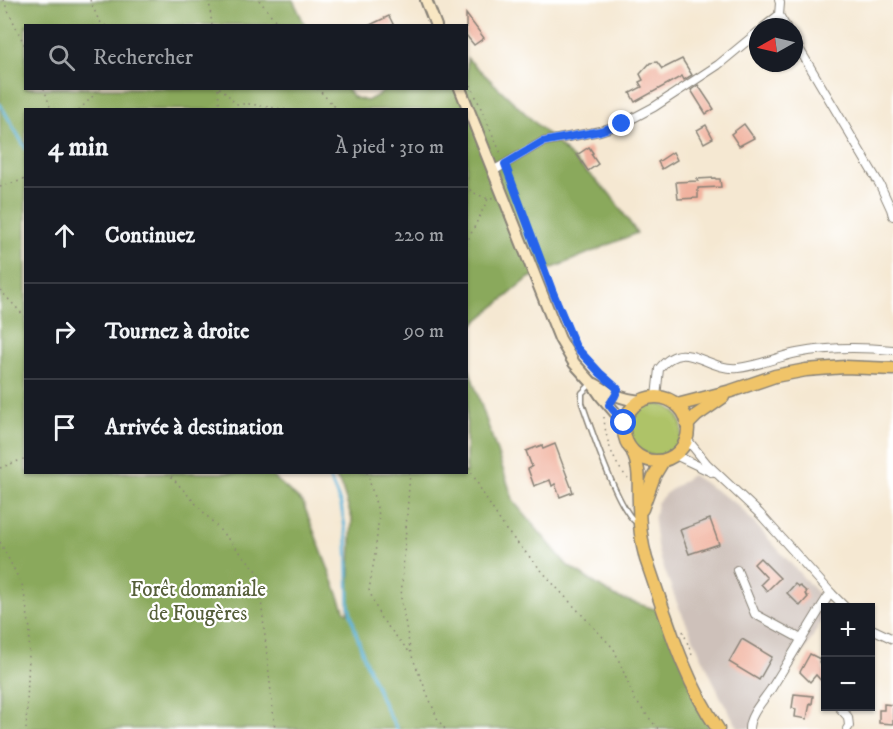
<!DOCTYPE html>
<html lang="fr">
<head>
<meta charset="utf-8">
<style>
  body { margin:0; font-family:"IM FELL DW Pica",serif; background:#20242c; color:#f1f3f6 }
  .controls { position:absolute; right:18px; bottom:18px; display:grid; overflow:hidden; border-radius:0px; box-shadow:0 2px 4px #0004 }
  .controls button { width:54px; height:54px; display:grid; place-items:center; padding:0; border:0; border-bottom:2px solid #363941; background:#171b24; color:#f1f3f6; font:30px sans-serif }
  .compass { position:absolute; left:749px; top:18px; width:54px; height:54px; border-radius:50%; background:#171b24; box-shadow:0 2px 4px #0004; rotate:262deg }
  .stop { position:absolute; width:18px; height:18px; margin:-14px; border:4px solid #2563eb; border-radius:50%; background:#fff }
  .stop.end { background:#2563eb; border-color:#fff; box-shadow:0 2px 6px #0008 }
  .list { margin:0; padding:0; list-style:none }
  h2 { display:flex; justify-content:space-between; align-items:center; height:78px; margin:0; padding:0 24px; font-size:26px }
  h2 small { font-size:20px; font-weight:400; color:#9ea1a6 }
  .list li { display:grid; grid-template-columns:39px 1fr auto; gap:18px; align-items:center; box-sizing:border-box; height:96px; padding:0 24px; border-top:2px solid #363941 }
  .list b { display:block; font-size:22px; white-space:nowrap }
  .list em { font-size:20px; font-style:normal; color:#9ea1a6 }
  .icon { flex:none; width:33px; height:33px; fill:none; stroke:currentColor; stroke-width:2; stroke-linecap:round; stroke-linejoin:round }
  .map { position:relative; flex:none; width:893px; height:729px; overflow:hidden }
  .search { position:absolute; background:#171b24; box-shadow:0 2px 4px #0004; left:24px; top:24px; width:444px; height:66px; display:flex; align-items:center; gap:15px; box-sizing:border-box; padding:0 21px; border-radius:0px; color:#9ea1a6; font-size:22px }
  .panel { position:absolute; background:#171b24; box-shadow:0 2px 4px #0004; left:24px; top:108px; width:444px; height:366px; border-radius:0px }
  .map>svg:first-child { display:block }
  .industrial { fill:#cec1ba }
  .green { fill:#aec367; stroke:#657042; stroke-width:1.5 }
  .forest { fill:#8aa95c; stroke:#53623c; stroke-width:1.5 }
  .lines { fill:none; stroke-linecap:round; stroke-linejoin:round }
  .stream { stroke:#5bb3d8; stroke-width:3 }
  .building { fill:#f1b29f }
  .service-casing { stroke:#888277; stroke-width:7 }
  .minor-casing { stroke:#888277; stroke-width:10 }
  .secondary-casing { stroke:#888277; stroke-width:14 }
  .primary-casing { stroke:#888277; stroke-width:15 }
  .path { stroke:#888277; stroke-width:1.5; stroke-dasharray:1.5 4.5; stroke-linecap:butt }
  .service { stroke:#fff; stroke-width:4 }
  .minor { stroke:#fff; stroke-width:8 }
  .secondary { stroke:#f9e7c3; stroke-width:10 }
  .primary { stroke:#f0c469; stroke-width:12 }
  .route { stroke:#2563eb; stroke-width:8 }
  .labels { text-anchor:middle; stroke-width:4.5; stroke-linejoin:round; paint-order:stroke }
  .park-label { font-size:21px; fill:#565f3a; stroke:#fff }
</style>
</head>
<body>
<div class="map">
<svg width="893" height="729" viewBox="0 0 893 729">
  <rect width="100%" height="100%" fill="#fff"/>
  <filter id="ink" filterUnits="userSpaceOnUse"><feTurbulence type="fractalNoise" baseFrequency=".0167" numOctaves="2"/><feDisplacementMap in="SourceGraphic" scale="12" xChannelSelector="R" yChannelSelector="G"/><feConvolveMatrix kernelMatrix="1 2 1 2 8 2 1 2 1" color-interpolation-filters="sRGB"/></filter>
  <filter id="wash" filterUnits="userSpaceOnUse"><feTurbulence type="fractalNoise" baseFrequency=".008" numOctaves="4" result="noise"/><feDisplacementMap in="SourceGraphic" scale="24" xChannelSelector="R" yChannelSelector="G"/><feGaussianBlur stdDeviation="1.35" result="paint"/><feColorMatrix in="noise" values="0 0 0 0 0 0 0 0 0 0 0 0 0 0 0 0 0 1.4 0 .05"/><feComposite in="paint" operator="in"/></filter>
  <g filter="url(#wash)">
    <rect width="100%" height="100%" fill="#f5e8d2"/>
    <!-- industrial -->
    <path class="industrial" d="M692 475 738 505 830 607 826 608 825 614 807 647 751 729H739L721 698 677 603 658 552 654 522 657 503 665 494Z"/>
    <!-- green -->
    <circle class="green" cx="656" cy="430" r="26"/>
    <!-- forest -->
    <path class="forest" d="M0 0H293L305 25 26 26V88H346L353 97 367 101 380 94 385 89 466 88 467 58 610 194 637 233 529 278 470 327 467 333 466 110H26V472L269 473 303 503 345 612 348 613 352 519 341 485 333 473 466 472 467 363 514 502 568 566 616 597 668 613 709 729H0Z"/>
    <g class="lines">
      <!-- stream -->
      <g class="stream">
        <path d="M0 104 26 149"/>
        <path d="M327 472 341 505 347 539 349 606 356 633 365 660 384 705 397 729"/>
      </g>
    </g>
    <g id="blocks">
      <!-- building -->
      <g class="building">
        <path d="M466 14 484 38 474 45 466 35Z"/>
        <path d="M389 16 394 26H368Z"/>
        <path d="M682 59 692 75 684 80 682 76 635 102 630 93 642 87 639 82 643 80 640 74 650 63 657 62 662 69Z"/>
        <path d="M698 85 714 109 706 114 691 90Z"/>
        <path d="M744 124 754 138 739 146 731 134Z"/>
        <path d="M706 125 713 138 704 143 697 130Z"/>
        <path d="M589 147 593 153 591 154 598 164 588 171 577 155Z"/>
        <path d="M673 152 677 160 662 169 658 162Z"/>
        <path d="M715 178 716 179H720L721 187 698 188V198L678 199 676 182 698 181 697 179Z"/>
        <path d="M555 444 573 492 560 497 555 484 552 486 550 480 534 486 528 469 532 467 526 451 542 445 543 449Z"/>
        <path d="M710 519 719 544 689 554 680 530Z"/>
        <path d="M760 558 780 578 767 591 761 584 767 578 754 564Z"/>
        <path d="M795 584 799 587 800 586 807 592 805 594 808 597 800 606 787 593Z"/>
        <path d="M742 639 772 657 759 680 729 662Z"/>
        <path d="M810 654 820 659 819 662 823 665V669L825 672V685L816 675 810 682 800 672Z"/>
        <path d="M794 694 813 696 812 704 810 703 807 719 795 717 796 709 792 708Z"/>
        <path d="M884 704 893 705V724L879 723V710H884Z"/>
      </g>
    </g>
  </g>
  <g filter="url(#ink)">
    <use href="#blocks" fill-opacity="0" stroke="#888277" stroke-width="1.5"/>
    <g class="lines">
      <!-- service casing -->
      <g class="service-casing">
        <path id="service" d="M591 384 582 393V403C591 428 618 510 636 522"/>
      </g>
      <!-- minor casing -->
      <g class="minor-casing">
        <g id="minor">
          <path d="M779 15 786 27"/>
          <path d="M764 27 779 15 780 3 779 0"/>
          <path d="M794 40 880 185 891 209 893 216"/>
          <path d="M493 171 542 142 600 131 622 124 654 107 718 65 758 32"/>
          <path d="M656 397 659 369C685 336 706 371 738 368 758 366 777 357 797 353 828 347 861 347 893 350"/>
          <path d="M686 438 707 464 760 514 831 593 827 598C808 628 790 659 771 689 763 701 749 715 749 729"/>
          <path d="M675 455 711 472"/>
          <path d="M737 570 755 614 801 639"/>
          <path d="M831 593 846 608"/>
          <path d="M870 628 893 639"/>
          <path d="M838 706 848 717 849 726 847 729"/>
        </g>
      </g>
      <!-- secondary casing -->
      <g class="secondary-casing">
        <g id="secondary">
          <path d="M426 0 436 26"/>
          <path d="M460 88 560 339 574 363 592 383 601 396 624 423"/>
          <path d="M595 384C612 394 621 399 641 401"/>
        </g>
      </g>
      <!-- primary casing -->
      <g class="primary-casing">
        <g id="primary">
          <circle cx="656" cy="429" r="32"/>
          <path d="M677 405 731 391 775 376 806 370 845 367 893 369"/>
          <path d="M687 425 697 415 723 397"/>
          <path d="M633 452C641 471 638 484 639 503 639 522 641 541 646 559 666 616 683 679 718 729"/>
          <path d="M642 509 654 476 663 461"/>
        </g>
      </g>
      <!-- path -->
      <g class="path">
        <path d="M3 0 26 48"/>
        <path d="M90 0 99 21 106 26"/>
        <path d="M209 0 212 26"/>
        <path d="M259 0 280 26"/>
        <path d="M466 74 502 156"/>
        <path d="M44 88 51 110"/>
        <path d="M219 88C228 92 229 98 236 104H249L288 110"/>
        <path d="M317 88 338 110"/>
        <path d="M218 89 220 110"/>
        <path d="M79 110 101 88"/>
        <path d="M508 172 552 290 573 341"/>
        <path d="M466 185 472 192 488 199 494 197"/>
        <path d="M0 187 26 179"/>
        <path d="M466 244 488 199"/>
        <path d="M0 290 26 318"/>
        <path d="M579 350 607 378"/>
        <path d="M604 417C605 437 613 464 628 478"/>
        <path d="M466 462 485 497 506 530 556 587 614 649 635 700 658 729"/>
        <path d="M0 468 26 458"/>
        <path d="M167 472 258 572 275 729"/>
        <path d="M367 472 379 515 375 555 369 590 380 617 411 654"/>
        <path d="M410 472 401 598 411 654 438 720 445 729"/>
        <path d="M0 542 23 587 30 629 26 729"/>
        <path d="M683 631 692 655"/>
      </g>
      <!-- service -->
      <use href="#service" class="service"/>
      <!-- minor -->
      <use href="#minor" class="minor"/>
      <!-- secondary -->
      <use href="#secondary" class="secondary"/>
      <!-- primary -->
      <use href="#primary" class="primary"/>
    </g>
  </g>
  <g class="lines" filter="url(#ink)">
    <!-- route -->
    <path class="route" d="M622 124 600 131 542 142 505 164 552 290 576 347 600 373 618 389 615 396 609 405 624 423"/>
  </g>
  <g class="labels">
    <!-- park labels -->
    <g class="park-label">
      <text x="198" y="596">Forêt domaniale<tspan x="198" dy="24">de Fougères</tspan></text>
    </g>
  </g>
</svg>
<div class="controls">
<button>+</button>
<button>−</button>
</div>
<svg class="compass" viewBox="-18 -18 36 36"><path d="M0-13l5 13h-10z" fill="#e53935"/><path d="M0 13l5-13h-10z" fill="#9ea1a6"/></svg>
<div class="stop" style="left:624px;top:423px"></div>
<div class="stop end" style="left:622px;top:124px"></div>
<div class="search"><svg class="icon" aria-label="search" viewBox="0 0 24 24"><circle cx="10" cy="10" r="6"/><path d="M15 15l6 6"/></svg>Rechercher</div>
<section class="panel">
<h2>4 min<small>À pied · 310 m</small></h2>
<ul class="list">
<li><svg class="icon" aria-label="ahead" viewBox="0 0 24 24"><path d="M12 20V5M6 11l6-6 6 6"/></svg><div><b>Continuez</b></div><em>220 m</em></li>
<li><svg class="icon" aria-label="right" viewBox="0 0 24 24"><path d="M7 20v-9h11M14 6l5 5-5 5"/></svg><div><b>Tournez à droite</b></div><em>90 m</em></li>
<li><svg class="icon" aria-label="arrive" viewBox="0 0 24 24"><path d="M6 21V4h12l-3 4 3 4H6"/></svg><div><b>Arrivée à destination</b></div></li>
</ul>
</section>
</div>
</body>
</html>
